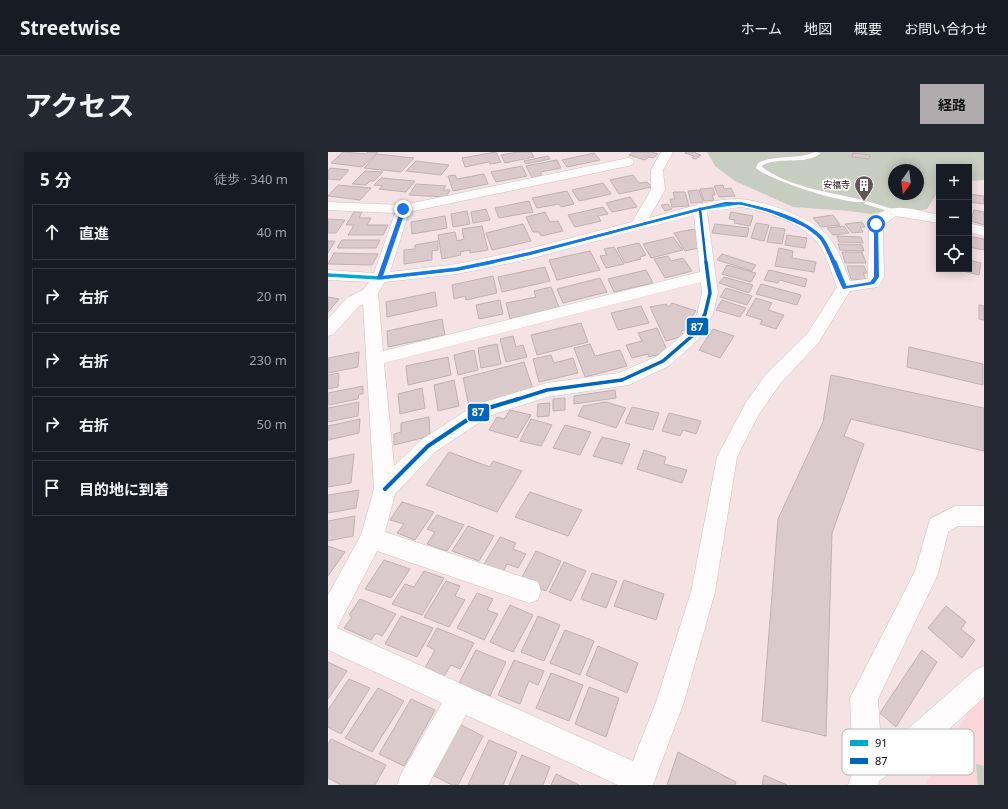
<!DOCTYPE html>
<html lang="ja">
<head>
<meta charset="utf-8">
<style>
  body { margin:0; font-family:"Noto Sans","Noto Sans JP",sans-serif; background:#242831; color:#f1f3f6 }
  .controls { position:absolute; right:12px; top:12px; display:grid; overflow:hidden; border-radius:0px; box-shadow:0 2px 10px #0003 }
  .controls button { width:36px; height:36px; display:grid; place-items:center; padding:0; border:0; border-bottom:1px solid #363941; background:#171b24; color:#f1f3f6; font:20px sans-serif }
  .compass { position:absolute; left:560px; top:12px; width:36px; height:36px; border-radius:50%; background:#171b24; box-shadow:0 2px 10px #0003; rotate:194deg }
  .stop { position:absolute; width:12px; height:12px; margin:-9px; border:3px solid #1a73e8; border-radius:50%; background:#fff }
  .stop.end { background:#1a73e8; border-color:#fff; box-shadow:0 1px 4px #0008 }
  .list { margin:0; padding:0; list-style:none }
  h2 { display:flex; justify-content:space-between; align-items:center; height:52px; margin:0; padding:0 16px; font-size:17px }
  h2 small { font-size:13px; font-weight:400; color:#9ea1a6 }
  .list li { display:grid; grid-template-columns:26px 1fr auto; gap:12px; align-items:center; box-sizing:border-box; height:56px; margin:0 8px 8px; padding:0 8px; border:1px solid #363941; border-radius:0px }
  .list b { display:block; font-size:15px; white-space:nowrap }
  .list em { font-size:13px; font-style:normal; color:#9ea1a6 }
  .icon { flex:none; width:22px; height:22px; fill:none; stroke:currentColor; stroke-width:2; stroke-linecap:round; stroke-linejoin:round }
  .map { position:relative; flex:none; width:656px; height:633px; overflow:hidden; border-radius:0px }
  header { display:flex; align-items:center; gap:24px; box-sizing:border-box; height:56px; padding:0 20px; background:#171b24; border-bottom:1px solid #363941 }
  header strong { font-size:19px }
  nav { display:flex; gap:22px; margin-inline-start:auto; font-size:14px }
  .intro { display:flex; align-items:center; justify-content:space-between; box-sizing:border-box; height:96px; padding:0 24px }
  h1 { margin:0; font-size:28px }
  .button { padding:10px 18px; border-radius:0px; background:#b1abae; color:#111; font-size:14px; font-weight:700 }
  main { display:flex; gap:24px; padding:0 24px }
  aside { flex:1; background:#171b24; border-radius:0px; box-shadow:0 2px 10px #0003 }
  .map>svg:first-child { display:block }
  .built { fill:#fad5da }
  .green { fill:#c8cdc1; fill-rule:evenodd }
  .building { fill:#dacacc; stroke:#c0b1b2 }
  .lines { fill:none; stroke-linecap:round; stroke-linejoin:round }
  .lane-casing { stroke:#d0c0c2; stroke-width:1 }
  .street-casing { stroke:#d0c0c2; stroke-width:1 }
  .lane { fill:#fdfbfb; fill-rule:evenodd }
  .street { fill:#fdfbfb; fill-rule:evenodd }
  .bus-1-far1-casing { stroke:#fff; stroke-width:4.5 }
  .bus-1-casing { stroke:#fff; stroke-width:6 }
  .bus-2-far2-casing { stroke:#fff; stroke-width:4.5 }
  .bus-2-far1-casing { stroke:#fff; stroke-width:6 }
  .bus-2-casing { stroke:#fff; stroke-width:7 }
  .bus-1-far1 { stroke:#00a9ce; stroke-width:2.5 }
  .bus-1 { stroke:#00a9ce; stroke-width:3.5 }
  .bus-2-far2 { stroke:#0065bd; stroke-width:2.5 }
  .bus-2-far1 { stroke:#0065bd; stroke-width:3.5 }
  .bus-2 { stroke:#0065bd; stroke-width:4 }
  .route { fill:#1a73e8 }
  .labels { text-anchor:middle; stroke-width:3.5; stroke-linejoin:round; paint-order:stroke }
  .far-poi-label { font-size:9px; fill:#15080a; stroke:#fff; text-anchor:end }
  .key { fill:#fff; stroke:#b9b5b6; stroke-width:1 }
  .key-label { font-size:11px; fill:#15080a }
  .line-badge { stroke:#fff; stroke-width:1.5 }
  .badge-label { font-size:11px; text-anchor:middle; font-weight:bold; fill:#fff }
</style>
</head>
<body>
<header>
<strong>Streetwise</strong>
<nav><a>ホーム</a><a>地図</a><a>概要</a><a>お問い合わせ</a></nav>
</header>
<div class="intro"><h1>アクセス</h1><a class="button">経路</a></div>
<main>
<aside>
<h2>5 分<small>徒歩 · 340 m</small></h2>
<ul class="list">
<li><svg class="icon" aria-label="ahead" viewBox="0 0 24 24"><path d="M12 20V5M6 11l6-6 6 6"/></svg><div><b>直進</b></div><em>40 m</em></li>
<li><svg class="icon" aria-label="right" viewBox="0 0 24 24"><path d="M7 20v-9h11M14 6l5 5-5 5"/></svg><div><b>右折</b></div><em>20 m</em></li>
<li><svg class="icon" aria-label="right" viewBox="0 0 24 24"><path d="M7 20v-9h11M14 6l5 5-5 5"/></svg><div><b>右折</b></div><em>230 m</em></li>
<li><svg class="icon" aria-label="right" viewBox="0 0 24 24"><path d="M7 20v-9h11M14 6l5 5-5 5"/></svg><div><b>右折</b></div><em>50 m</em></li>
<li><svg class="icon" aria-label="arrive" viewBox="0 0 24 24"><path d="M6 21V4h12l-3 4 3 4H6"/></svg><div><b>目的地に到着</b></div></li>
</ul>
</aside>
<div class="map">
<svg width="656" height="633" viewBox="0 0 656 633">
  <rect width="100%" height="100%" fill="#f4e2e4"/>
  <!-- built -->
  <path class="built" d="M656 547V633H599V629L643 556Z"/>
  <!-- green -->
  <g class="green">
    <path d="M379 0H656V28L641 29V15H611V38L599 57 591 59 562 56 554 60 543 62 521 59 465 55 407 29 387 14ZM566 18H590V42H566Z"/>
    <path d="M648 612 656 614V633H650Z"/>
  </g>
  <!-- building -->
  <g class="building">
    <path d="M15 0 38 2 40 0H50L34 15 3 11Z"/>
    <path d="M168 0 173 10 162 12 161 10 137 15 134 6Z"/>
    <path d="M190 0H203L206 5 177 11 173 3Z"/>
    <path d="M305 0H323L330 2 325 6 321 5 317 8 301 3Z"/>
    <path d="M359 0H368L367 1 373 3 368 7 364 6 366 4 357 1Z"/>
    <path d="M266 1 272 8 239 15 234 8Z"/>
    <path d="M525 1 542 3 541 7 524 5Z"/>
    <path d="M49 2 86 6 73 20 36 16Z"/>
    <path d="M220 4 222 7 198 12 196 9Z"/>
    <path d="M229 8 233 16 212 20 214 23 204 26 198 14Z"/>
    <path d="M88 9 121 13 113 23 78 19Z"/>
    <path d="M194 14 199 24 168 30 163 20Z"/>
    <path d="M2 16 21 18 12 28 0 27V19Z"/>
    <path d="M37 19 55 20 46 29H42L38 33 24 32Z"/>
    <path d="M156 22 160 32 125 39 120 24 127 23 129 27Z"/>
    <path d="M305 23 311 31 319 30 324 35 291 42 282 28Z"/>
    <path d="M53 26 87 29 78 40 51 37 55 34 46 33Z"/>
    <path d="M275 31 283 42 251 49 244 38Z"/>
    <path d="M88 32 118 34 115 38H122L118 45 81 43Z"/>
    <path d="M10 33 43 36 32 48 0 44Z"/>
    <path d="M395 33 396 37 403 36 407 44 391 45 386 34Z"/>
    <path d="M385 36 387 43H384L386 48 376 49 372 37Z"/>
    <path d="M371 38 375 50 363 51 360 39Z"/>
    <path d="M239 39 246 52 233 55 231 52 209 56 204 46Z"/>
    <path d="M345 40H357L361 54 344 55 342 47H347Z"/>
    <path d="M641 42 656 44V52L641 50Z"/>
    <path d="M302 45 309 55 284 60 278 51Z"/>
    <path d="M201 49 205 60 171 66 167 56Z"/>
    <path d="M340 52 344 57 337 59 333 53Z"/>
    <path d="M275 55 280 62 270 64 273 69 247 75 240 63Z"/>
    <path d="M158 57 162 68 145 71 143 60Z"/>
    <path d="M646 58 656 60V73L643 69Z"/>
    <path d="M139 59 142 72 125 75 123 62Z"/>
    <path d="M26 60H34L31 66H43L39 73H60L55 83H20L26 73H18Z"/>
    <path d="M217 60 222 70 230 69 235 79 213 84 211 80H205L198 65Z"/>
    <path d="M403 60 425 64 422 74 406 71 407 68 401 67Z"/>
    <path d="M505 63 512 73 493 75 485 66Z"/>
    <path d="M117 64 119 76 84 82 83 70Z"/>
    <path d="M0 67 17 68 8 81H0Z"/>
    <path d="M534 70 537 75H532L535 80 524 81 517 72Z"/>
    <path d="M428 71 441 73 436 89 423 86Z"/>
    <path d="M195 72 203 89 164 98 158 81Z"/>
    <path d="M387 72 421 76 419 85 384 81Z"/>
    <path d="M154 74 160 98 142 101V98L132 100 133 103 114 107 110 83 127 80 129 89 136 87 134 77Z"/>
    <path d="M516 74 521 81 505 83 499 76Z"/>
    <path d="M443 75 457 77 454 92 439 90Z"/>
    <path d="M366 77 370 84 371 88H369L371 91H368L371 96 357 99 346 81Z"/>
    <path d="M459 83 479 86 477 96 457 93Z"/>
    <path d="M509 84 533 85 535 91 511 90Z"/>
    <path d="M641 84 656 87V98L641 95Z"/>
    <path d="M345 85 355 98 323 106 315 92Z"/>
    <path d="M14 88H52L48 96H9Z"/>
    <path d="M0 89H7L0 101Z"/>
    <path d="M110 89V98L104 99V108L76 112V98L87 97V93Z"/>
    <path d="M311 91 318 103 312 105 313 107 297 111 289 96Z"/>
    <path d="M510 92 534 93 536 99 512 98Z"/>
    <path d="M286 95 296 112 278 116 272 104 279 103 276 97Z"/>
    <path d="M451 96 465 99 464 106 488 110 486 120 447 114Z"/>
    <path d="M262 99 272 118 229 128 221 108Z"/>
    <path d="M514 100H534L538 111H517Z"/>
    <path d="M6 101 50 102 44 113 0 112Z"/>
    <path d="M394 102 428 113 424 119 389 108Z"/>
    <path d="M340 104 343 109 355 106 364 119 337 126 326 107Z"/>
    <path d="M641 108 653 111 651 123 628 117H641Z"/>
    <path d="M399 113 428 121 423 130 394 122Z"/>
    <path d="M519 114H536L539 121H535L538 128 523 127Z"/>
    <path d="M217 115 222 129 174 140 170 125Z"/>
    <path d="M318 118 325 131 286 140 280 127Z"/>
    <path d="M441 118 479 127 477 135 452 128 450 131 436 128Z"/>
    <path d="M165 124 169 141 138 148 137 144 126 147 124 133Z"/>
    <path d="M396 125 425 133 421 141 391 131Z"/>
    <path d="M272 126 279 140 235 151 229 137Z"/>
    <path d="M433 132 473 143 469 153 428 142Z"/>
    <path d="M223 135 231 155 182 167 178 151 208 145 206 139Z"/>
    <path d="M398 136 424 144 419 153 392 145Z"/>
    <path d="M107 140 109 154 59 165 58 150Z"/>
    <path d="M0 145 11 147 0 160Z"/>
    <path d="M428 146 444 151 440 158 456 163 448 177 432 172 434 168 418 163Z"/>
    <path d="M172 148 175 162 151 167 148 153Z"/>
    <path d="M394 148 418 156 412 165 388 158Z"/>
    <path d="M344 151 368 159 360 170 363 176 353 179 356 184 338 189 322 155 338 152 341 155Z"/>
    <path d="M651 153 656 154V168L651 167Z"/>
    <path d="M313 154 321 171 290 178 283 161Z"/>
    <path d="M114 167 117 183 60 195 59 179Z"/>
    <path d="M253 171 260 190 209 203 203 183Z"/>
    <path d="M329 176 340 200 321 205 320 202 304 206 298 193 314 189 310 181Z"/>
    <path d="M385 177 406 184 392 206 371 198Z"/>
    <path d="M185 184 188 195 195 193 199 205 178 210 172 187Z"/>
    <path d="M169 192 173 212 153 216 150 196Z"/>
    <path d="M262 192 267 204 292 198 299 214 257 225 246 196Z"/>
    <path d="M581 195 655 212V233L579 215Z"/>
    <path d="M146 198 150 218 130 223 126 203Z"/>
    <path d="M31 200 30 215 0 221V206Z"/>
    <path d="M223 203 226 211 245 206 250 221 211 230 205 207Z"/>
    <path d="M120 205 123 223 80 233 78 214Z"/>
    <path d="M196 210 205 237 141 254 135 226Z"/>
    <path d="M11 221 10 235 0 237V223Z"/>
    <path d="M503 223 656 256V299L523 267 516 284 536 292 504 381 498 584 434 569 450 367 495 270Z"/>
    <path d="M126 228 131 254 110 259 106 233Z"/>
    <path d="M35 234V242H31L30 247 0 253V241Z"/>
    <path d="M94 236 97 256 72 262 70 242Z"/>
    <path d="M287 238 288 246 246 252V244Z"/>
    <path d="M237 246V258L225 259V247Z"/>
    <path d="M31 250 30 264 0 270V256Z"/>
    <path d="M278 250 298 256 288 276 250 264 255 254Z"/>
    <path d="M222 251 221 264 209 265 210 252Z"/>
    <path d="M304 255 331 261 325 278 297 271Z"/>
    <path d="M182 258 203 263 189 286 161 278 169 265 176 267Z"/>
    <path d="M341 261 373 269 368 282 355 278 352 284 334 279Z"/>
    <path d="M101 265 102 284 66 293V282L73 280V271Z"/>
    <path d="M32 267 31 281 0 288V274Z"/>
    <path d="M203 267 224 273 213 294 192 289Z"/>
    <path d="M237 273 263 280 252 303 225 296Z"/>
    <path d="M274 285 302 292 294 312 265 304Z"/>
    <path d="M316 298 338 305 336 312 359 318 354 331 309 317Z"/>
    <path d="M121 300 162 315 165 309 194 319 169 360 98 333Z"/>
    <path d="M26 302 23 331 0 335V307Z"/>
    <path d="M31 338 28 356 0 361V343Z"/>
    <path d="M202 340 254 358 240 384 187 365Z"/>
    <path d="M74 350 106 360 87 388 69 381 76 372 62 368Z"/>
    <path d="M109 363 136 373 119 399 99 392 107 380 99 377Z"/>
    <path d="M27 364 25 384 0 389V369Z"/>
    <path d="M140 374 166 384 151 409 124 399Z"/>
    <path d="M172 385 188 391 185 397 198 402 190 416 179 412 174 422 155 414Z"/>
    <path d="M0 394 17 400 0 424Z"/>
    <path d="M208 399 233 409 218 439 192 429Z"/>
    <path d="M56 408 82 417 63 446 37 437Z"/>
    <path d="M236 410 258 419 243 449 221 440Z"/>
    <path d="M96 419 116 426 94 463 64 452 77 432 86 435Z"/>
    <path d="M264 421 289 429 278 456 253 447Z"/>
    <path d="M296 428 336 442 328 468 286 454Z"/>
    <path d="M118 429 132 434 127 444 137 448 121 475 96 465Z"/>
    <path d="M149 441 165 447 159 458 170 462 156 488 129 476Z"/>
    <path d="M32 447 68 462 54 484 48 481 43 488 16 476 24 465 21 463Z"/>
    <path d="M182 453 205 463 185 500 162 490Z"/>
    <path d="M618 454 638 470 633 477 647 488 634 506 600 476Z"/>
    <path d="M73 464 105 476 89 505 57 492Z"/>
    <path d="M210 464 232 473 216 509 193 500Z"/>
    <path d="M109 476 146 491 132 517 123 513 116 524 97 516 107 498 99 494Z"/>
    <path d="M237 478 266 489 252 523 222 511Z"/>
    <path d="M270 494 310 511 299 541 258 523Z"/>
    <path d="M148 498 178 510 162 544 131 531Z"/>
    <path d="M594 498 609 510 568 575 552 561Z"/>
    <path d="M186 508 216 519 210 533 201 529 192 552 170 543Z"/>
    <path d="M0 510 19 519 0 547Z"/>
    <path d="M223 521 255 533 241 569 208 556Z"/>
    <path d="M21 527 42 536 13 582 0 575V558Z"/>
    <path d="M261 535 291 546 278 585 247 572Z"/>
    <path d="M50 536 76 549 44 600 17 586Z"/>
    <path d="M83 547 107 558 76 614 51 602Z"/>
    <path d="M129 571 155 584 130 633H124L102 622Z"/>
    <path d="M3 587 58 613 47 633H13L0 626V592Z"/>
    <path d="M161 588 189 600 175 633H140Z"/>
    <path d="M350 600 408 630 407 633H339Z"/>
    <path d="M194 603 222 615 215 633H181Z"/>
    <path d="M228 622 251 633H223Z"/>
    <path d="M436 623 459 633H434Z"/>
  </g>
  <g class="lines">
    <!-- lane casing -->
    <g class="lane-casing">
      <g id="lane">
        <path d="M487 0 493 1C477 14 453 4 435 13L434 15C463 36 502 40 535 48V50C519 53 440 28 428 16L430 11C448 2 469 8 487 0Z"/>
        <path d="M539 49 568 58 569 59 566 61 537 52 536 51Z"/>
      </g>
    </g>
    <!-- street casing -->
    <g class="street-casing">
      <g id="street">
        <path d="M333 0H345L335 18 337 38 321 66C349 59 378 48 407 47 431 46 482 65 499 83 510 96 516 113 522 129L539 127 540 125 541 72C559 46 585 58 611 63V71L568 64 555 73 556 125 550 135 522 139 491 190 452 232 431 262 409 305 387 440 356 550 325 633H290L138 563 100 633H69L73 622 114 551 0 498V443L33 383 46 337 35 152 31 154 6 182 0 184V167L19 146 36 137 41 130 0 128V118L46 121 67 61 0 58V50L75 53 300 6 304 7 306 10 304 13 300 14 81 60 62 120 129 112 200 97 304 70 323 38V18ZM412 55C435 58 473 71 488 89 499 102 503 120 509 135L479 182 438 222 417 252 389 305 363 440 328 550 305 609 9 476 49 399 201 451 210 448 213 439 210 430 57 380 67 342 107 300 161 264 219 245 301 233 341 214 370 188 385 162 390 141 379 60ZM366 63 372 120 55 199 50 141 57 130 129 122 201 107ZM373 130 374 141 369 162 358 180 329 204 291 221 219 231 147 253 93 288 66 314 56 211Z"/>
        <path d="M641 71 656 75V84L641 80Z"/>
        <path d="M627 354H656V374H630L620 380 610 422 550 547 553 594 582 575 647 518 656 514V545L602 595 551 629 550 633H520L525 619 522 546 587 419 602 367Z"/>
      </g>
    </g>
    <!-- lane -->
    <use href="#lane" class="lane"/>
    <!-- street -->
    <use href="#street" class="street"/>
    <!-- bus-1-far1 casing -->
    <g class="bus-1-far1-casing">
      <path id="bus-1-far1" d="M160 111 201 102 372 57 412 51 442 59 478 74 493 86 507 111"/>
    </g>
    <!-- bus-1 casing -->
    <g class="bus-1-casing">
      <g id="bus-1">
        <path d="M507 110 517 135"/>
        <path d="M0 123 52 126 129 117 165 110"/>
      </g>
    </g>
    <!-- bus-2-far2 casing -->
    <g class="bus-2-far2-casing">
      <path id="bus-2-far2" d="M372 57 378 111"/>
    </g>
    <!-- bus-2-far1 casing -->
    <g class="bus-2-far1-casing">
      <path id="bus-2-far1" d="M187 248 219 238 294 228 335 209 364 184 377 162 382 141 378 110"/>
    </g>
    <!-- bus-2 casing -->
    <g class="bus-2-casing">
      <path id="bus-2" d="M57 337 100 294 154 258 190 247"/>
    </g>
    <!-- bus-1-far1 -->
    <use href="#bus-1-far1" class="bus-1-far1"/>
    <!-- bus-1 -->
    <use href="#bus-1" class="bus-1"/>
    <!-- bus-2-far2 -->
    <use href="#bus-2-far2" class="bus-2-far2"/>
    <!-- bus-2-far1 -->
    <use href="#bus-2-far1" class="bus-2-far1"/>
    <!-- bus-2 -->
    <use href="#bus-2" class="bus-2"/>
  </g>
  <!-- route -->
  <path class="route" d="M397 50C424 50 474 63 494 84 501 92 513 122 518 134L542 130 546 125V72L550 71 551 125 546 132 515 137C507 122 500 98 491 86 480 72 434 56 415 53 409 52 403 53 397 52L201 103 129 119 52 127 49 126 73 57 75 56 78 57 55 124 129 116 201 100Z"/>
  <!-- icons -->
  <defs>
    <g id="building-pin" transform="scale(1)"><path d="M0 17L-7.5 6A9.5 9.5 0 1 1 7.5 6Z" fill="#635456" stroke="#fff"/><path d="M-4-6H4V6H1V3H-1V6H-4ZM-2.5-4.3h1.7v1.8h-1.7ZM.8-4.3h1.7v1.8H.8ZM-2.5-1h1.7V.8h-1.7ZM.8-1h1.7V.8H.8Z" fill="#fff"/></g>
  </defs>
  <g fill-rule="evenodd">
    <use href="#building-pin" x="536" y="33"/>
  </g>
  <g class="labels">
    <!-- far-poi labels -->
    <g class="far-poi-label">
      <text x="522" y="36">安福寺</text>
    </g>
  </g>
  <!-- legend -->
  <rect x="514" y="577" width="132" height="46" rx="6" class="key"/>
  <rect x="522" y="588" width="18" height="6" fill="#00a9ce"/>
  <rect x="522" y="606" width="18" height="6" fill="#0065bd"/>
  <g class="key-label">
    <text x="547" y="595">91</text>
    <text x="547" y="613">87</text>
  </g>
  <g class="line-badge">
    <rect x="358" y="165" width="23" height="19" rx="4" fill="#0065bd"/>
    <rect x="139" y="251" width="23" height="19" rx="4" fill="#0065bd"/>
  </g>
  <g class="badge-label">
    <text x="369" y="179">87</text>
    <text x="150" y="264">87</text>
  </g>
</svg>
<div class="controls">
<button>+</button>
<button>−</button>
<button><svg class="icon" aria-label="locate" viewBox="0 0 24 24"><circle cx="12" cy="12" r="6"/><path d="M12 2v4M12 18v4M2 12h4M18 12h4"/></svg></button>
</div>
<svg class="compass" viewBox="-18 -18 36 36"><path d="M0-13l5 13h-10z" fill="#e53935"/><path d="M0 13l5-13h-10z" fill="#9ea1a6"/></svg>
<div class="stop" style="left:548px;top:72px"></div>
<div class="stop end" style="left:75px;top:57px"></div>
</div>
</main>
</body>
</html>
